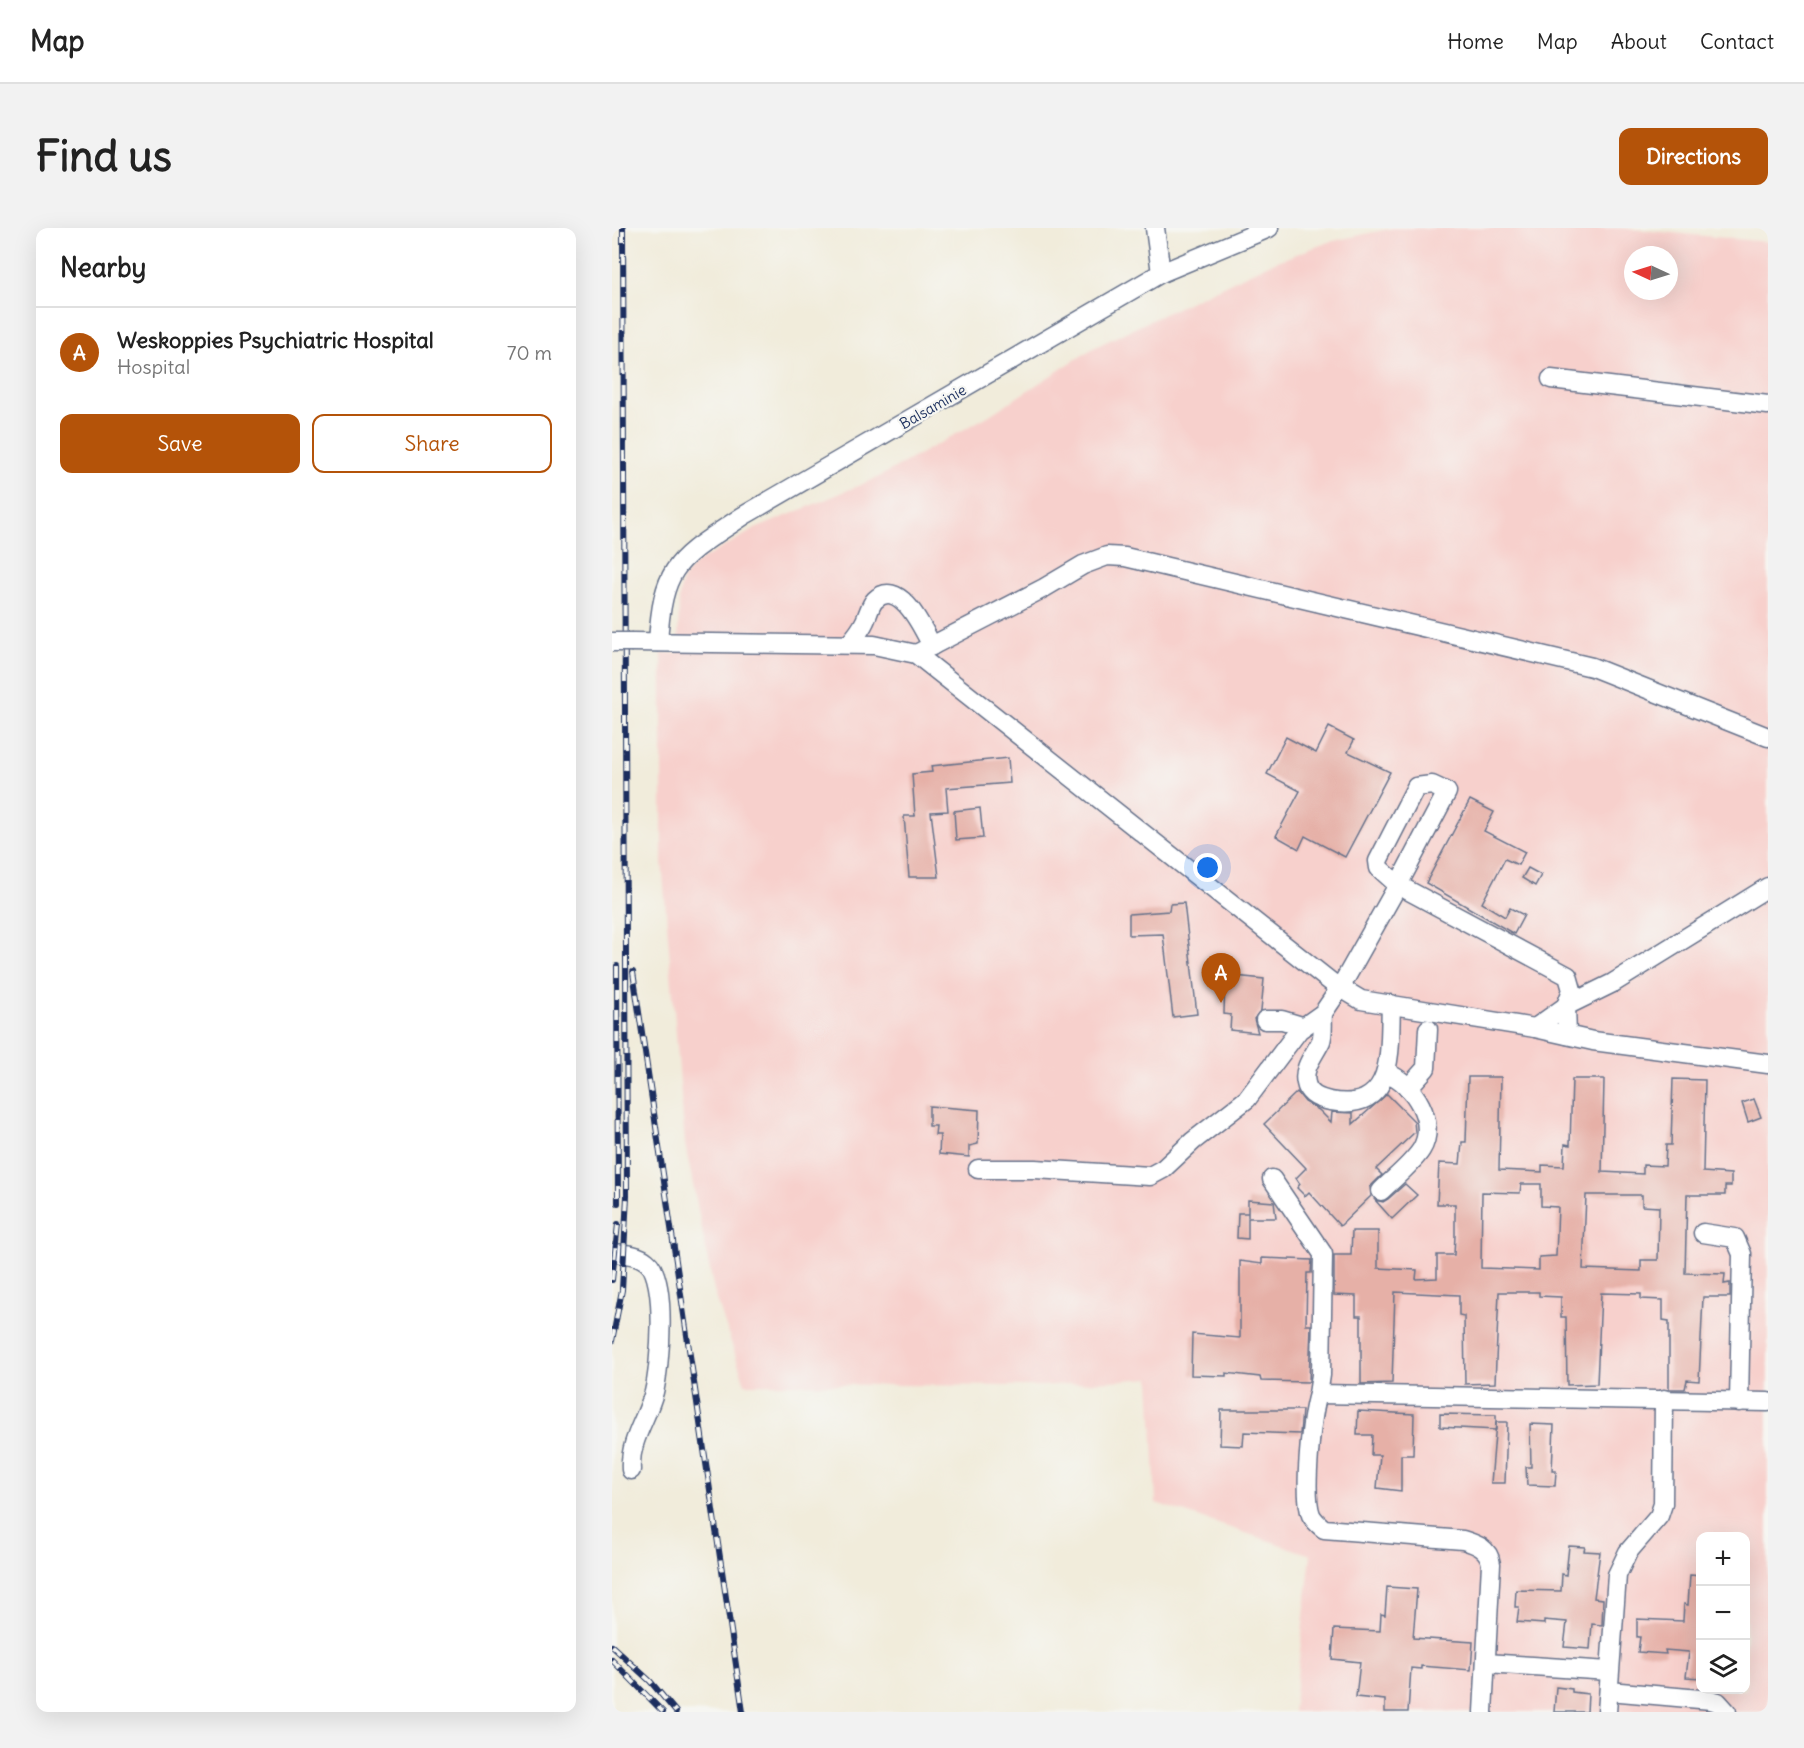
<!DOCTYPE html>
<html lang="en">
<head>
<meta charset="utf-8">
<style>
  body { margin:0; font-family:Delius,sans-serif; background:#f2f2f2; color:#222 }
  .controls { position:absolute; right:18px; bottom:18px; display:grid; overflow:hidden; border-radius:12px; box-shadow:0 6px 24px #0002 }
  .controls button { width:54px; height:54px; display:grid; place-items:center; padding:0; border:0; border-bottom:2px solid #e0e0e0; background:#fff; color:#222; font:30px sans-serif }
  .compass { position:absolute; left:1012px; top:18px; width:54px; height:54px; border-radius:50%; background:#fff; box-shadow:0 6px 24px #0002; rotate:274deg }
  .you { position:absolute; left:596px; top:640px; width:21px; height:21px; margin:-15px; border:4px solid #fff; border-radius:50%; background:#1a73e8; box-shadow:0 0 0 9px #1a73e833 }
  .badge { display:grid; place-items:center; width:39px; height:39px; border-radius:50%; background:#b45309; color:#fff; font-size:20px; font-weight:700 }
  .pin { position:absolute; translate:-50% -50px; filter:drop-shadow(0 2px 3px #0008) }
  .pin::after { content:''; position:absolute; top:32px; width:21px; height:18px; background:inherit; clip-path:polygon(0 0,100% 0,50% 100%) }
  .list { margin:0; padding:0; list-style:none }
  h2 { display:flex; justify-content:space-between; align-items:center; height:78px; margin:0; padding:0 24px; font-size:26px }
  h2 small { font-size:20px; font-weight:400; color:#767676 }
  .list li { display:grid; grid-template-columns:39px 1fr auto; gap:18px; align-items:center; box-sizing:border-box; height:90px; padding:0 24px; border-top:2px solid #e0e0e0 }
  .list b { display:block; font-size:22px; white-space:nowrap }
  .list p { margin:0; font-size:20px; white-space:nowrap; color:#767676 }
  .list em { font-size:20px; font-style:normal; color:#767676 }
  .actions { display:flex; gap:12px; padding:18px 24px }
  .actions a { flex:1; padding:14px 0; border:2px solid #b45309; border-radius:12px; text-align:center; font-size:21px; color:#b45309 }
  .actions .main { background:#b45309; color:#fff }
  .icon { flex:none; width:33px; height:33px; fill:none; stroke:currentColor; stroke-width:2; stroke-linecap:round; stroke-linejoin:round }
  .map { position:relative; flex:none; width:1156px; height:1484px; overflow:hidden; border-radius:12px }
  header { display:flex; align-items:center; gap:36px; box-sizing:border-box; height:84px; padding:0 30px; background:#fff; border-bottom:2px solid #e0e0e0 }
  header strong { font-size:28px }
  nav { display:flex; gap:33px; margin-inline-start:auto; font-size:21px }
  .intro { display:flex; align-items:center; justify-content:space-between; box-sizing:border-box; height:144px; padding:0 36px }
  h1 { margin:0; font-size:42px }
  .button { padding:15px 27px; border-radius:12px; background:#b45309; color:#fff; font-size:21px; font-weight:700 }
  main { display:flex; gap:36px; padding:0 36px }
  aside { flex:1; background:#fff; border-radius:12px; box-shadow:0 6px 24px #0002 }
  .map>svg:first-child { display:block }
  .built { fill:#f7d0cc; fill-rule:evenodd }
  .building { fill:#e6b0a7; fill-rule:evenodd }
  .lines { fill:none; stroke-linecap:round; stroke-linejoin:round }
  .minor-casing { stroke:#66718a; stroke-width:21 }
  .minor { stroke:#fff; stroke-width:18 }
  .rail-casing { stroke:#1b2f5e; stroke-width:6 }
  .rail { stroke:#f6f6f2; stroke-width:4; stroke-dasharray:11; stroke-linecap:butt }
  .minor-bridge-casing { stroke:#66718a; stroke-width:21; stroke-linecap:butt }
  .minor-bridge { stroke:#fff; stroke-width:18 }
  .labels { text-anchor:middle; stroke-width:4.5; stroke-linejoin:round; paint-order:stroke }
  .street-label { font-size:15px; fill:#1b2f5e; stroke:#f6f6f2 }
</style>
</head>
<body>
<header>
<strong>Map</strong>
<nav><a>Home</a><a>Map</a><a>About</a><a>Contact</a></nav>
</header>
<div class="intro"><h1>Find us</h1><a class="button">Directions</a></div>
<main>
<aside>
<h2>Nearby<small></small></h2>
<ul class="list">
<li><span class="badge">A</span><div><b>Weskoppies Psychiatric Hospital</b><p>Hospital</p></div><em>70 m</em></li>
</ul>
<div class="actions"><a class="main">Save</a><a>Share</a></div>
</aside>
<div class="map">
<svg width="1156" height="1484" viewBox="0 0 1156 1484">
  <rect width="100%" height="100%" fill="#f6f6f2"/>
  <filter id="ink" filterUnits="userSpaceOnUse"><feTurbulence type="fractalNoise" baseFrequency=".0167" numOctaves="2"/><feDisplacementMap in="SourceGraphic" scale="12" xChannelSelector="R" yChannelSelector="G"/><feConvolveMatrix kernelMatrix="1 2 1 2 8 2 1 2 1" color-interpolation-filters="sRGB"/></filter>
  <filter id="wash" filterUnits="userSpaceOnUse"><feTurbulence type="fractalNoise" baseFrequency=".008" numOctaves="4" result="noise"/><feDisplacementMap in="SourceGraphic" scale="24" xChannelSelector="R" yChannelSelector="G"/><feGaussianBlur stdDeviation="1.35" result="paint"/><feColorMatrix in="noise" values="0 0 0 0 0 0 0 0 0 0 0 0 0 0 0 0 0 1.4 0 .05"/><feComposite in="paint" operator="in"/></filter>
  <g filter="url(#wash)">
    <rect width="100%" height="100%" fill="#f1ecdb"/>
    <!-- built -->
    <path class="built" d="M781 0H1008L1156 14V1484H681L699 1327 544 1275 538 1150 428 1158 133 1156 102 1063 73 916 50 634V425H66L67 368 71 351 84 335 143 301 265 250 376 188 483 119 655 37 717 14ZM1021 27H1057V63H1021ZM1088 1308H1134V1462H1088Z"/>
    <g id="blocks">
      <!-- building -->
      <g class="building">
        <path d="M717 499 742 512 736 524 778 544 733 629 693 608 687 621 664 608 688 563 655 546 674 509 704 525Z"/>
        <path d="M396 530 398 555 334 560 336 583 319 584 327 649H297L292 588H303L300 546 320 544 319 538Z"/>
        <path d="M858 572 882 584 872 603 913 624 906 637 893 631 870 675 893 689 898 680 912 687 902 706 814 655Z"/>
        <path d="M368 580 371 610 344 612 342 583Z"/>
        <path d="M916 640 929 647 923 658 910 650Z"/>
        <path d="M572 675 585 786 561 789 551 706 517 707V686L557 683 558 676Z"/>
        <path d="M613 747 652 751 649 782 642 791 646 805 618 802 619 787 612 786Z"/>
        <path d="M856 849H889L887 942 930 944V937L952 938 953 916 958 917 960 851H992L990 944 1031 946V937L1053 938 1054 917H1059L1061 851 1093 852 1091 944 1119 946V958H1113V967H1075L1073 1045 1113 1046 1112 1056 1118 1055V1069H1091L1087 1153 1075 1152 1073 1161H1057V1093L1051 1092V1072L1029 1071V1066L989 1065 985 1156 955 1157 954 1089H949V1069L927 1068V1064H887L883 1155 853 1156 852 1088 847 1087V1067L783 1064 780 1155 749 1156V1088H744V1068L722 1067V1027H739L740 1003H766V1040L805 1042 804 1051 825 1050V1027H842L843 1007V976H825L827 935 848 936 850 914H854ZM909 956H929V978L946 979 944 1028 927 1029V1042L869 1040 870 964 908 965ZM974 967H1030V978L1047 979 1046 1032H1029V1043L971 1041Z"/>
        <path d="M685 864 693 874 707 882 719 894 720 884 741 885V896L775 866 802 893 803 904 764 941 770 947 758 959 759 968 728 998 697 964 693 968 685 960 688 956 684 950 694 940 652 896Z"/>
        <path d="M1142 871 1149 889 1136 894 1130 875Z"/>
        <path d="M317 878 367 882 366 916 357 918V929L327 926 328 907H323L324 898H317Z"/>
        <path d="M793 956 805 967 780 991 763 972 771 974 776 971Z"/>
        <path d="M636 972 662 974 664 990H636V1011L625 1010 626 985H636V989Z"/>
        <path d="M650 1030 700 1032 699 1045H695L694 1097H699L697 1154 649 1153 648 1149 614 1145V1148L579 1147 580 1106 628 1110V1033L650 1036Z"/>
        <path d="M609 1182H690L688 1206 632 1204 631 1218 608 1217Z"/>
        <path d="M746 1183 802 1186 801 1227H789V1263L765 1260 768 1227H759L760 1207H745Z"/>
        <path d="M828 1186 884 1187V1202L828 1199Z"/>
        <path d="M884 1194H895L893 1255H879Z"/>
        <path d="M918 1196 942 1197 940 1243H944L943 1258 915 1257 914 1239H919Z"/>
        <path d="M957 1318 973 1319 972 1323 988 1324 982 1370 991 1371 990 1397 980 1396 978 1421 952 1419 955 1394 932 1392V1396L905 1394 907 1379H903L904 1362 949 1363 950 1346 954 1347Z"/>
        <path d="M1078 1347 1089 1348V1450L1074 1449 1077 1424 1053 1422 1054 1426 1026 1424 1028 1409H1025V1391L1071 1393 1072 1376 1076 1377Z"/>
        <path d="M775 1359 805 1361 801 1410 861 1414 859 1442 809 1438V1441L799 1440 796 1484H773V1472L744 1469 748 1434 720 1431 722 1401 768 1403 769 1386 773 1387Z"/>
        <path d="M944 1459 960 1461V1464L976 1466 975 1484H942Z"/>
      </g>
    </g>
  </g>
  <g filter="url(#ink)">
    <use href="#blocks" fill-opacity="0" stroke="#66718a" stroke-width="1.5"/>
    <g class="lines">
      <!-- minor casing -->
      <g class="minor-casing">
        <g id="minor">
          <path d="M543 0 549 45"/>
          <path d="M939 151 1156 177"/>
          <path d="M20 414 262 417 304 426 719 754 749 772 923 800 981 813 1156 836"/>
          <path d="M46 414C51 333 68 331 131 288L549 45 657 0"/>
          <path d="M237 416C243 409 249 402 253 393 256 387 258 377 263 372 288 348 312 403 320 418"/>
          <path d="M304 426 432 360 471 337 495 328 513 329 980 439 1156 509"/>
          <path d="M711 785C710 793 712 805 709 813 703 826 690 840 694 855 696 867 708 871 718 873 785 885 777 821 779 776"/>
          <path d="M653 792H670L690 798"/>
          <path d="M923 800 954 778 1001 755 1156 659"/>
          <path d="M796 860 814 840 816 801"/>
          <path d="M366 941H423L538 948 551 941 581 913 635 871 687 802 711 785 728 760 786 657 835 564 820 557 804 559 766 633 767 640 786 657 956 748 960 762 954 778 955 807"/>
          <path d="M660 951 711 1026 709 1147 706 1166 1156 1174"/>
          <path d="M769 963C782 950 799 937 809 922 826 895 802 855 775 845"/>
          <path d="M1091 1005 1123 1010 1130 1026 1127 1174"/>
          <path d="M0 1025C12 1026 26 1026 35 1034 56 1050 48 1139 42 1164 35 1191 17 1212 19 1242"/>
          <path d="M706 1166C699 1189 691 1266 699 1287 702 1293 707 1297 712 1301L851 1312C864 1316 877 1320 879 1336L871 1484"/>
          <path d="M874 1435 997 1443"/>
          <path d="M997 1463 1099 1472 1106 1474 1115 1484"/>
          <path d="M995 1484 1005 1347 1016 1324 1047 1288 1051 1276 1052 1171"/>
        </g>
      </g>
      <!-- minor -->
      <use href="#minor" class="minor"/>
      <!-- rail casing -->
      <g class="rail-casing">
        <g id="rail">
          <path d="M5 738 6 975"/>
          <path d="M21 744 131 1484"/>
          <path d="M0 1052 6 996"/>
          <path d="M0 1113 10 1062 15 968 11 0"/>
          <path d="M0 1418 38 1453 64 1484"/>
          <path d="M0 1432 51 1484"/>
        </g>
      </g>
      <!-- rail -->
      <use href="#rail" class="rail"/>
      <!-- minor-bridge casing -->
      <g class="minor-bridge-casing">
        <path id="minor-bridge" d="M0 414H20"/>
      </g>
      <!-- minor-bridge -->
      <use href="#minor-bridge" class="minor-bridge"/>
    </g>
  </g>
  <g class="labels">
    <!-- street labels -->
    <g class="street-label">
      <text transform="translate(321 179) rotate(-30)" y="5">Balsaminie</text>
    </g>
  </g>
</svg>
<div class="controls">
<button>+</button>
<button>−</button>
<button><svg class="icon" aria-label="layers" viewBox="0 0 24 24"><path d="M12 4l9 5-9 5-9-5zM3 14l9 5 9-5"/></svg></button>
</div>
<svg class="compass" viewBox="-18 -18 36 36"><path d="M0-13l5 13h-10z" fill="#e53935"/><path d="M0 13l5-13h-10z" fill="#767676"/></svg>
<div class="you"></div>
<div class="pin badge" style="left:609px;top:775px">A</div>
</div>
</main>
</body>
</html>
